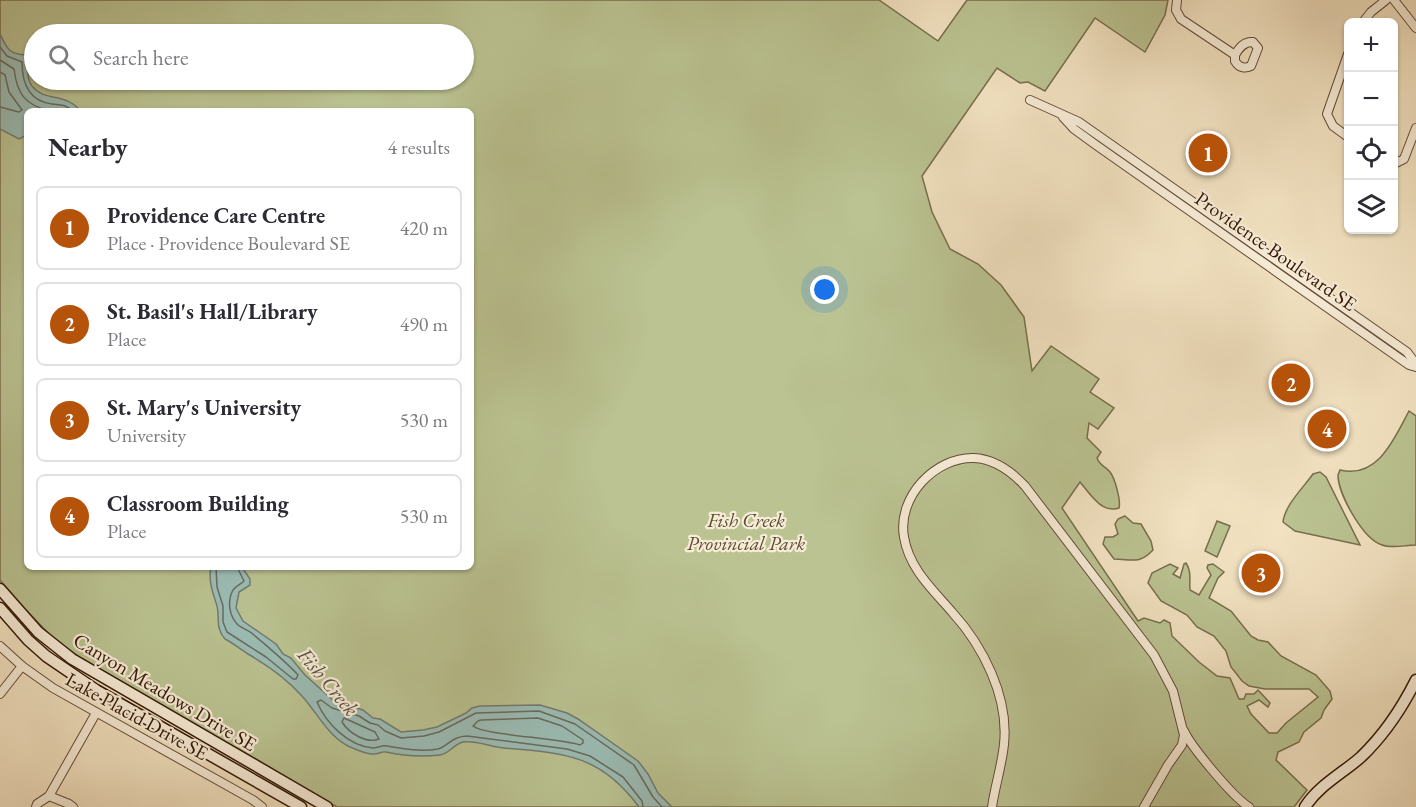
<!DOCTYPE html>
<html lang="en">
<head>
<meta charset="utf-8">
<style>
  body { margin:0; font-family:"EB Garamond",serif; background:#f2f2f3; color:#2b2b33 }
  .controls { position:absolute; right:18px; top:18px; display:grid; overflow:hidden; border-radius:9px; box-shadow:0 2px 4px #0004 }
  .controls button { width:54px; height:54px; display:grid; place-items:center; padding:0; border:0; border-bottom:2px solid #e1e1e2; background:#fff; color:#2b2b33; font:30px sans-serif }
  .you { position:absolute; left:825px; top:290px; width:21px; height:21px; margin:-15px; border:4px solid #fff; border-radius:50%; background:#1a73e8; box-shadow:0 0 0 9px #1a73e833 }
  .badge { display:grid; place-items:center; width:39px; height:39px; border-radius:50%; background:#b45309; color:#fff; font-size:20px; font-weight:700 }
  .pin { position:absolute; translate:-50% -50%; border:3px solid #fff; box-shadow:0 2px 6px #0006 }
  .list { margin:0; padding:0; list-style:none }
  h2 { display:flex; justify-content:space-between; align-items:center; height:78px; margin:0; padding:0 24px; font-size:26px }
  h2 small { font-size:20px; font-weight:400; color:#7c7c81 }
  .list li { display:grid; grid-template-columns:39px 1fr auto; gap:18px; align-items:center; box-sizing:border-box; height:84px; margin:0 12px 12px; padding:0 12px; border:2px solid #e1e1e2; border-radius:9px }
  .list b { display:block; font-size:22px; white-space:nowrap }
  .list p { margin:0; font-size:20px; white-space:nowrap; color:#7c7c81 }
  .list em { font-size:20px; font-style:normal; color:#7c7c81 }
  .icon { flex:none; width:33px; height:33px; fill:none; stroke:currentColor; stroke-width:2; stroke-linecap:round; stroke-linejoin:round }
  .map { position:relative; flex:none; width:1416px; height:807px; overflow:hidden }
  .search { position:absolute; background:#fff; box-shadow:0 2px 4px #0004; left:24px; top:24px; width:450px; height:66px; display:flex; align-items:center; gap:15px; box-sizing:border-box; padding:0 21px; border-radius:33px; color:#7c7c81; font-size:22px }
  .panel { position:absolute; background:#fff; box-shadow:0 2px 4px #0004; left:24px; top:108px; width:450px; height:462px; border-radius:9px }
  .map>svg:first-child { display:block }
  .green { fill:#bbc392; stroke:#786e4c; stroke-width:1.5; fill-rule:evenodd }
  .water { fill:#9bbdb6; stroke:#727b70; stroke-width:1.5 }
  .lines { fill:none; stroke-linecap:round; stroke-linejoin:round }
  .shore { stroke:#686b5e; stroke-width:1.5 }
  .street-casing { stroke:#644b36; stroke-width:10 }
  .secondary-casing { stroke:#341907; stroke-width:13 }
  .street { stroke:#f7ecd7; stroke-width:8 }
  .secondary { stroke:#f7ecd7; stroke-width:10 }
  .labels { text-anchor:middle; stroke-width:4.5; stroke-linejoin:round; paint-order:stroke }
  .street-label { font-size:20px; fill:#341907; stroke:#f7ecd7 }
  .park-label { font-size:20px; font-style:italic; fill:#5c4c31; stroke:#f7ecd7 }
  .water-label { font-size:21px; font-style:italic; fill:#585244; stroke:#f7ecd7 }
</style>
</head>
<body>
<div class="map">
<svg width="1416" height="807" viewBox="0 0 1416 807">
  <rect width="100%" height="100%" fill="#f2e2c1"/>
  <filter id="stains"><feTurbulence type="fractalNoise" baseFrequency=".00333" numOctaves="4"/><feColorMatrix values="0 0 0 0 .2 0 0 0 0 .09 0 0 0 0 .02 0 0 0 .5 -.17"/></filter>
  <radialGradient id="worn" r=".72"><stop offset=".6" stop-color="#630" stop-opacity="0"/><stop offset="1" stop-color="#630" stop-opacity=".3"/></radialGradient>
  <!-- green -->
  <g class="green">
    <path d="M0 0H879L938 41 967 0H1168L1165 15 1145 52 1095 18 1045 91 1028 82 1020 83 997 68 922 176 932 212 950 249 978 264 1001 285 1024 317 1032 371 1051 346 1099 379 1090 392 1114 408 1098 429 1089 423 1087 438 1101 452 1097 458C1100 466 1105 466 1110 472 1115 478 1121 501 1119 508 1102 514 1090 494 1080 482L1062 508 1138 621 1144 618 1160 623 1164 620 1170 623 1172 636 1199 662 1217 676 1230 678 1239 699H1244L1246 694H1254L1258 690 1270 703 1268 707 1259 700 1247 706 1251 714 1269 733H1277L1286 723 1318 697 1309 689H1265L1249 686 1242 681 1231 667 1226 651 1214 636 1197 627 1187 615 1161 601 1148 583 1152 573 1170 564 1178 568 1173 574 1180 578 1184 564 1186 563C1192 572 1189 580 1190 590L1199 595 1211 575 1207 568 1208 565 1213 564 1224 572 1218 578 1209 598 1231 611 1251 636 1258 640 1268 642 1281 656 1316 675 1330 691 1332 699 1324 710 1321 718 1304 732 1299 742 1278 752 1276 760 1307 790 1294 807H337L96 669 53 638 22 606 0 580ZM34 34H464V80H34ZM27 111H471V567H27Z"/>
    <path d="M1409 411 1416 416V545C1405 545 1393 549 1382 545 1363 539 1338 494 1338 475L1340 470C1378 479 1394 439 1409 411Z"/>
    <path d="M1320 472 1326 477 1360 545 1295 531 1283 522C1285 505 1303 488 1313 474Z"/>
    <path d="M1125 516 1133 523 1141 524 1151 541 1153 550C1139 565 1131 559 1114 559L1103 544 1105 537H1113L1118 534 1115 524 1118 519Z"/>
    <path d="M1217 521 1230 526 1217 557 1205 551Z"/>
  </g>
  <!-- water -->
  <g class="water">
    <path d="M0 34C7 49 9 54 26 55 32 65 24 76 32 86 46 103 63 91 81 111H27V135L19 139 0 129Z"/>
    <path d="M211 567H242L250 579V585L239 592 236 608 243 621 276 644 283 654 291 658 305 675 335 702 363 710 373 718 380 719 401 732 423 730 437 727 466 713 472 708 480 706 540 705 567 713 578 719 638 761 648 774 658 793 672 807H639C600 754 564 753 503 748 491 747 476 740 463 742 454 744 449 754 440 755 422 757 404 756 386 752 382 751 377 755 373 754 367 754 360 751 355 749 330 741 318 713 301 695 286 678 267 665 248 654 240 649 233 643 225 639 215 628 220 618 217 606 213 593 208 581 211 567Z"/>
  </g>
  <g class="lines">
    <!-- shore -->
    <g class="shore">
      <path d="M0 47 7 56 22 62C22 82 28 101 52 104 61 105 65 104 73 111"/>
      <path d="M0 60 14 69C17 94 25 105 50 111"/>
      <path d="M0 72 5 75 9 92 22 110 19 112 0 107"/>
      <path d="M216 567 217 587 223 606V622L227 632 266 657 293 679H296L298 675C284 660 269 648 254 635 249 630 243 629 238 625 229 616 227 601 233 590 236 586 241 584 244 581L237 567"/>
      <path d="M344 718 375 732 379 739C366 744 349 733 342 722Z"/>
      <path d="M538 718 562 726 583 740V743L580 745C559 738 483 735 473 726L478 721 481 720Z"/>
      <path d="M643 807 642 801 623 777 590 756 567 749 467 736C452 736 447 747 438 749 420 752 404 749 387 746 382 745 377 748 373 748 348 746 326 723 317 702L321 700 332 708 359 716 370 723 378 725 385 731 401 738 424 736 439 732 476 713 539 711 575 724 634 765 653 797 662 807"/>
    </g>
    <!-- street casing -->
    <g class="street-casing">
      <g id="street">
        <path d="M1177 0 1176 10 1181 19 1235 55V61C1239 68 1245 69 1251 66L1258 48 1253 42C1244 41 1239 48 1235 55"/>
        <path d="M1394 0 1416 28"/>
        <path d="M1363 22 1371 12 1386 0"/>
        <path d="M1348 54 1327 114 1333 126 1348 137"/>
        <path d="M1030 100 1079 122 1407 352 1416 364"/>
        <path d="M1063 117 1074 129 1096 145 1409 365 1416 367"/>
        <path d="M1394 164 1404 159 1416 128"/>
        <path d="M0 646 22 666 53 688 253 800 262 807"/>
        <path d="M0 694 22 666"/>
        <path d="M1184 731C1192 748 1233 797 1249 807"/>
        <path d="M49 796 69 804 73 807"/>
        <path d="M36 807 37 804 49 796 96 713"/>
        <path d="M992 807C995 786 1002 765 1004 744 1009 697 983 646 952 612 932 589 909 568 904 537 897 497 935 457 974 458 995 459 1012 472 1025 486L1154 655 1173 691 1184 735 1182 745 1168 765 1144 807"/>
      </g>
    </g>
    <!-- secondary casing -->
    <g class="secondary-casing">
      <g id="secondary">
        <path d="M0 589 38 632 72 659 327 807"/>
        <path d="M0 608 28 640 46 656 96 690 301 807"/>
        <path d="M1305 807C1318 786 1343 773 1361 757 1384 735 1402 708 1416 680"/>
      </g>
    </g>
    <!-- street -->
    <use href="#street" class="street"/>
    <!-- secondary -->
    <use href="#secondary" class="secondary"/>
  </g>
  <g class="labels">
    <!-- street labels -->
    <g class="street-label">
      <text transform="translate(1276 251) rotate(35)" y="7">Providence Boulevard SE</text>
      <text transform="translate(165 692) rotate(31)" y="7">Canyon Meadows Drive SE</text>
      <text transform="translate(137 716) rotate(29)" y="7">Lake Placid Drive SE</text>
    </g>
    <!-- park labels -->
    <g class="park-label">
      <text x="746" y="527">Fish Creek<tspan x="746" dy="23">Provincial Park</tspan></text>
    </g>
    <!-- water labels -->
    <g class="water-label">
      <text transform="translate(328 682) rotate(50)" y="7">Fish Creek</text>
    </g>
  </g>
  <rect width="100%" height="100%" filter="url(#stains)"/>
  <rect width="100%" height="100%" fill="url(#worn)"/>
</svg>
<div class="controls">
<button>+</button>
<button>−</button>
<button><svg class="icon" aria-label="locate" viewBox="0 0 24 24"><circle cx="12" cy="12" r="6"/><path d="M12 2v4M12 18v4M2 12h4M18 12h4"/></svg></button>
<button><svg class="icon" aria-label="layers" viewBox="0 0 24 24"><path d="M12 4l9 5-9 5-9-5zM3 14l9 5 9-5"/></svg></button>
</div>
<div class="you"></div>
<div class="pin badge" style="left:1208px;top:153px">1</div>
<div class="pin badge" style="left:1291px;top:383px">2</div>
<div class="pin badge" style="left:1261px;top:573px">3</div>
<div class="pin badge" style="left:1327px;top:429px">4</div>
<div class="search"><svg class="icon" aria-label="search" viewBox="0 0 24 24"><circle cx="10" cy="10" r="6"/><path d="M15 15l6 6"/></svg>Search here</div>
<section class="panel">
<h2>Nearby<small>4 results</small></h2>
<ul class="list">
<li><span class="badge">1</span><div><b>Providence Care Centre</b><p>Place · Providence Boulevard SE</p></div><em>420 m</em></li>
<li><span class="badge">2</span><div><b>St. Basil's Hall/Library</b><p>Place</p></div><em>490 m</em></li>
<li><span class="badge">3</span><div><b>St. Mary's University</b><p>University</p></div><em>530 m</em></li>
<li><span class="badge">4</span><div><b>Classroom Building</b><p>Place</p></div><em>530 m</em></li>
</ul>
</section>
</div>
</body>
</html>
